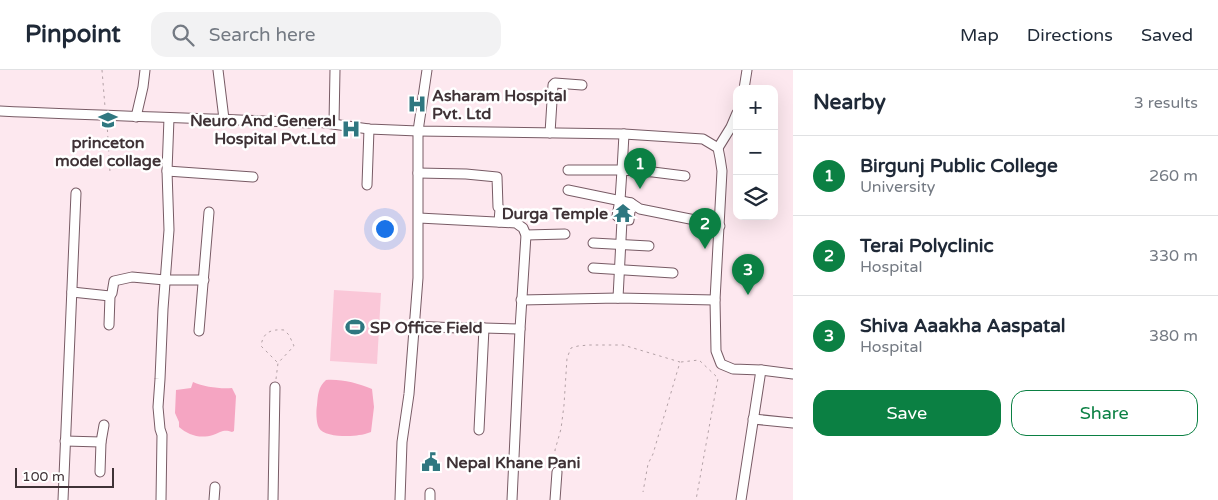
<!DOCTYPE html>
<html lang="en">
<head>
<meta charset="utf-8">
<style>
  body { margin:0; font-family:"Varela Round",sans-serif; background:#f2f2f3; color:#1f2937 }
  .controls { position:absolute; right:15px; top:15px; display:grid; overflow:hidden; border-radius:10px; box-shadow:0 5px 20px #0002 }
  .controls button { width:45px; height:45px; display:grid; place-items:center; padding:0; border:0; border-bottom:1px solid #e0e1e3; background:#fff; color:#1f2937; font:25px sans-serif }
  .scale { position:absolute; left:15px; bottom:12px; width:99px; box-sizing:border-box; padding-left:5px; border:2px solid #3f3236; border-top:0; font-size:14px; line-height:18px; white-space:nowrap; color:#3f3236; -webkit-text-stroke:4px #fff; paint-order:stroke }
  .you { position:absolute; left:384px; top:158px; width:18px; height:18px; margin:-12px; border:4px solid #fff; border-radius:50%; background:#1a73e8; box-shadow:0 0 0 8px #1a73e833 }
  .badge { display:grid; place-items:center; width:32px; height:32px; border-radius:50%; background:#0b8043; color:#fff; font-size:16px; font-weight:700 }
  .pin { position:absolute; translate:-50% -41px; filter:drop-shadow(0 1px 2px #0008) }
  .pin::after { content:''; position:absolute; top:26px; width:18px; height:15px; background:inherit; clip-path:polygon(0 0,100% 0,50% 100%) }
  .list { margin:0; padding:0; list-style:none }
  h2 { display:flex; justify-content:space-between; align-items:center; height:65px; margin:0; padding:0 20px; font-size:21px }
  h2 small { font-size:16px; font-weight:400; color:#747a83 }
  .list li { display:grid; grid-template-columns:32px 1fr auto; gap:15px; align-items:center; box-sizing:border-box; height:80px; padding:0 20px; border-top:1px solid #e0e1e3 }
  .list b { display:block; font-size:19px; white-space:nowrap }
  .list p { margin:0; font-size:16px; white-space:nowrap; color:#747a83 }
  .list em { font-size:16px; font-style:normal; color:#747a83 }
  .actions { display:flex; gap:10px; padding:15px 20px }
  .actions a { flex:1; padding:11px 0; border:1px solid #0b8043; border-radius:15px; text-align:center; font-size:18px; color:#0b8043 }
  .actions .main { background:#0b8043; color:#fff }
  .icon { flex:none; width:28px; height:28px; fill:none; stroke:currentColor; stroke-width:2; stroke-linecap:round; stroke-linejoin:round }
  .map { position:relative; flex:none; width:793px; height:430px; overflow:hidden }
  header { display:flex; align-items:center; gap:30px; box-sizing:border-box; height:70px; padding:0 25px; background:#fff; border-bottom:1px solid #e0e1e3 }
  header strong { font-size:24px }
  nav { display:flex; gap:28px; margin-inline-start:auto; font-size:18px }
  .search { width:350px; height:45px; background:#f2f2f3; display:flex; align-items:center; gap:12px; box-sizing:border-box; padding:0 18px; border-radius:15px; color:#747a83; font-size:19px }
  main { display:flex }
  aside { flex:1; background:#fff }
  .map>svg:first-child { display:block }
  .green { fill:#fac7d8 }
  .water { fill:#f5a5c2 }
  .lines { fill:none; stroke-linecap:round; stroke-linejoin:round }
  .minor-casing { stroke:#785b65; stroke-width:11 }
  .path { stroke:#b3a1a6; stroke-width:1; stroke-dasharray:2.5 4; stroke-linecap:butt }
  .minor { stroke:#fff; stroke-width:9 }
  .labels { text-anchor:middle; stroke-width:5; stroke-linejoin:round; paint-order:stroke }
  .poi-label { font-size:16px; font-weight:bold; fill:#3f3236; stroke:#fff; text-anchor:start }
</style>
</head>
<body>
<header>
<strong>Pinpoint</strong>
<div class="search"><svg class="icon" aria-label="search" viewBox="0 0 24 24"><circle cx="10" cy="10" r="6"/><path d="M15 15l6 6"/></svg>Search here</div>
<nav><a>Map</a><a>Directions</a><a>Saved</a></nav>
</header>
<main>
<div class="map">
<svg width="793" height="430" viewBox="0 0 793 430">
  <rect width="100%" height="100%" fill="#fde8ef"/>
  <!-- green -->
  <path class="green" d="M334 220 381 223 377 294 330 291Z"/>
  <!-- water -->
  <g class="water">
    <path d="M326 310C342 309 357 313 372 319L374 337 371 362C367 363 363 365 359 365 351 367 323 367 319 358 316 353 316 340 317 335 318 325 318 317 326 310Z"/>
    <path d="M193 312C204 317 220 319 232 318L236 326 234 361 232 362C224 359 221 362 213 365 200 369 188 365 179 357V352L175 343 176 320 191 318Z"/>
  </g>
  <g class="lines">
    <!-- minor casing -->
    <g class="minor-casing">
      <g id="minor">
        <path d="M218 0 224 49"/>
        <path d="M744 19 747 0"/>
        <path d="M0 41C104 46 208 48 312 53L318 52 369 59 418 61 624 64 703 69 718 78 720 88 722 101 715 230 716 281 721 294 733 299 761 300 793 304"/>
        <path d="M136 47 143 17 145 0"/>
        <path d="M334 53 335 0"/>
        <path d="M550 63 553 15 555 13 582 15"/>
        <path d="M718 78 731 57 737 43"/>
        <path d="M568 100H622L624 64"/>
        <path d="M167 101 253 107"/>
        <path d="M418 103 466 104 497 107 498 137 500 139 499 152"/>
        <path d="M367 115 369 59"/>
        <path d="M568 120 631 133 640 139 695 150 720 156"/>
        <path d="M631 133 629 150H622L617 146 620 130 622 100 653 102 685 106"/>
        <path d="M419 148 516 153 523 158 526 165 520 259 512 430"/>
        <path d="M526 165 565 164"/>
        <path d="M593 173 649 176"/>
        <path d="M593 198 673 203"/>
        <path d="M72 222 110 226"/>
        <path d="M618 228 622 150"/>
        <path d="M521 230 618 228 715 230"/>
        <path d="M109 255 110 226 112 223 114 211 132 207 165 210H204"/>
        <path d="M414 256 457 258H484L520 259"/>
        <path d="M199 261 209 142"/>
        <path d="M753 349 793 353"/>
        <path d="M479 360 484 258"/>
        <path d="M65 371 101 372"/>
        <path d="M100 402 101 372 104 355"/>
        <path d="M430 423V430"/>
        <path d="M63 430 76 123"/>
        <path d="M161 430 162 365 160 359 158 337 160 309 163 239 169 160 167 101 169 48"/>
        <path d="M214 430 215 417"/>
        <path d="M273 430 275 317"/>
        <path d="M400 430 402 372 409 324 418 208V61L427 0"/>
        <path d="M555 430 557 402"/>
        <path d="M741 430 761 300"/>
      </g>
    </g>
    <!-- path -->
    <g class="path">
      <path d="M102 0 105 37"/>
      <path d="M107 53 110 102"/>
      <path d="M681 292 699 290 718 308 696 430"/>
      <path d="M276 309 278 293 294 276 289 265 284 260C271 259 263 262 261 276L278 293"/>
      <path d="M556 394 555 380 561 359 564 335 567 288 571 278 578 276 589 275H623L680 292 653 384 648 394 643 422"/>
    </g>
    <!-- minor -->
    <use href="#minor" class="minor"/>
  </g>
  <!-- icons -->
  <defs>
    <g id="hospital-bare" transform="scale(1.5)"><path d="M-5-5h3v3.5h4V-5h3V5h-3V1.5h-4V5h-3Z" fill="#2f7780" stroke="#fff" stroke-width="2.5" paint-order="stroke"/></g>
    <g id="school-bare" transform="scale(1.5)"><path d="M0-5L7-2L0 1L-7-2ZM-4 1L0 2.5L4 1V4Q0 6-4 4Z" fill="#2f7780" stroke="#fff" stroke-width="2.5" paint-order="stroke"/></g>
    <g id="temple-bare" transform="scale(1.5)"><path d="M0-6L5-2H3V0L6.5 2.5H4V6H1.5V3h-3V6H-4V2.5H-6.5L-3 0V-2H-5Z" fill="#2f7780" stroke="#fff" stroke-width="2.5" paint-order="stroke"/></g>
    <g id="stadium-bare" transform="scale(1.5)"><path d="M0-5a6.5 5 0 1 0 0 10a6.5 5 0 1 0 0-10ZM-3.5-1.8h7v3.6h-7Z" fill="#2f7780" stroke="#fff" stroke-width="2.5" paint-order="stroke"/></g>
    <g id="civic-bare" transform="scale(1.5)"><path d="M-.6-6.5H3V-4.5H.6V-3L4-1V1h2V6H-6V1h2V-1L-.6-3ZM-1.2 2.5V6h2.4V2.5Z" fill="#2f7780" stroke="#fff" stroke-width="2.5" paint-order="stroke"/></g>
  </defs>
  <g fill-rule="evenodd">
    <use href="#hospital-bare" x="417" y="34"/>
    <use href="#school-bare" x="108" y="50"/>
    <use href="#hospital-bare" x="351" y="59"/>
    <use href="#temple-bare" x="623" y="143"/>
    <use href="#stadium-bare" x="355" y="257"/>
    <use href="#civic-bare" x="431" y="392"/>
  </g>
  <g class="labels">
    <!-- poi labels -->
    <g class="poi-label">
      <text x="432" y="31">Asharam Hospital<tspan x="432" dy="18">Pvt. Ltd</tspan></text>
      <text x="336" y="56" text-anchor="end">Neuro And General<tspan x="336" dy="18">Hospital Pvt.Ltd</tspan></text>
      <text x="108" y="78" text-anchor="middle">princeton<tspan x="108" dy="18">model collage</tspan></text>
      <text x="608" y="149" text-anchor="end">Durga Temple</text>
      <text x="370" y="263">SP Office Field</text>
      <text x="446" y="398">Nepal Khane Pani</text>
    </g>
  </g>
</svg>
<div class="controls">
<button>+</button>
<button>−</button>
<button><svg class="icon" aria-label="layers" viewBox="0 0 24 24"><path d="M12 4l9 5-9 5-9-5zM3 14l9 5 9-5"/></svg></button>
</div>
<div class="scale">100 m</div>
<div class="you"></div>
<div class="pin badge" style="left:640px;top:119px">1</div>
<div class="pin badge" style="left:705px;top:179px">2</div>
<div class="pin badge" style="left:748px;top:225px">3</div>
</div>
<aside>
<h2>Nearby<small>3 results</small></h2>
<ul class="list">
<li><span class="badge">1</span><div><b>Birgunj Public College</b><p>University</p></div><em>260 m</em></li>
<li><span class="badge">2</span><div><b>Terai Polyclinic</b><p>Hospital</p></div><em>330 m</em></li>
<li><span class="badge">3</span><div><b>Shiva Aaakha Aaspatal</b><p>Hospital</p></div><em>380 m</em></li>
</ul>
<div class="actions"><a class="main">Save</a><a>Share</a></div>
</aside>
</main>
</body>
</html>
